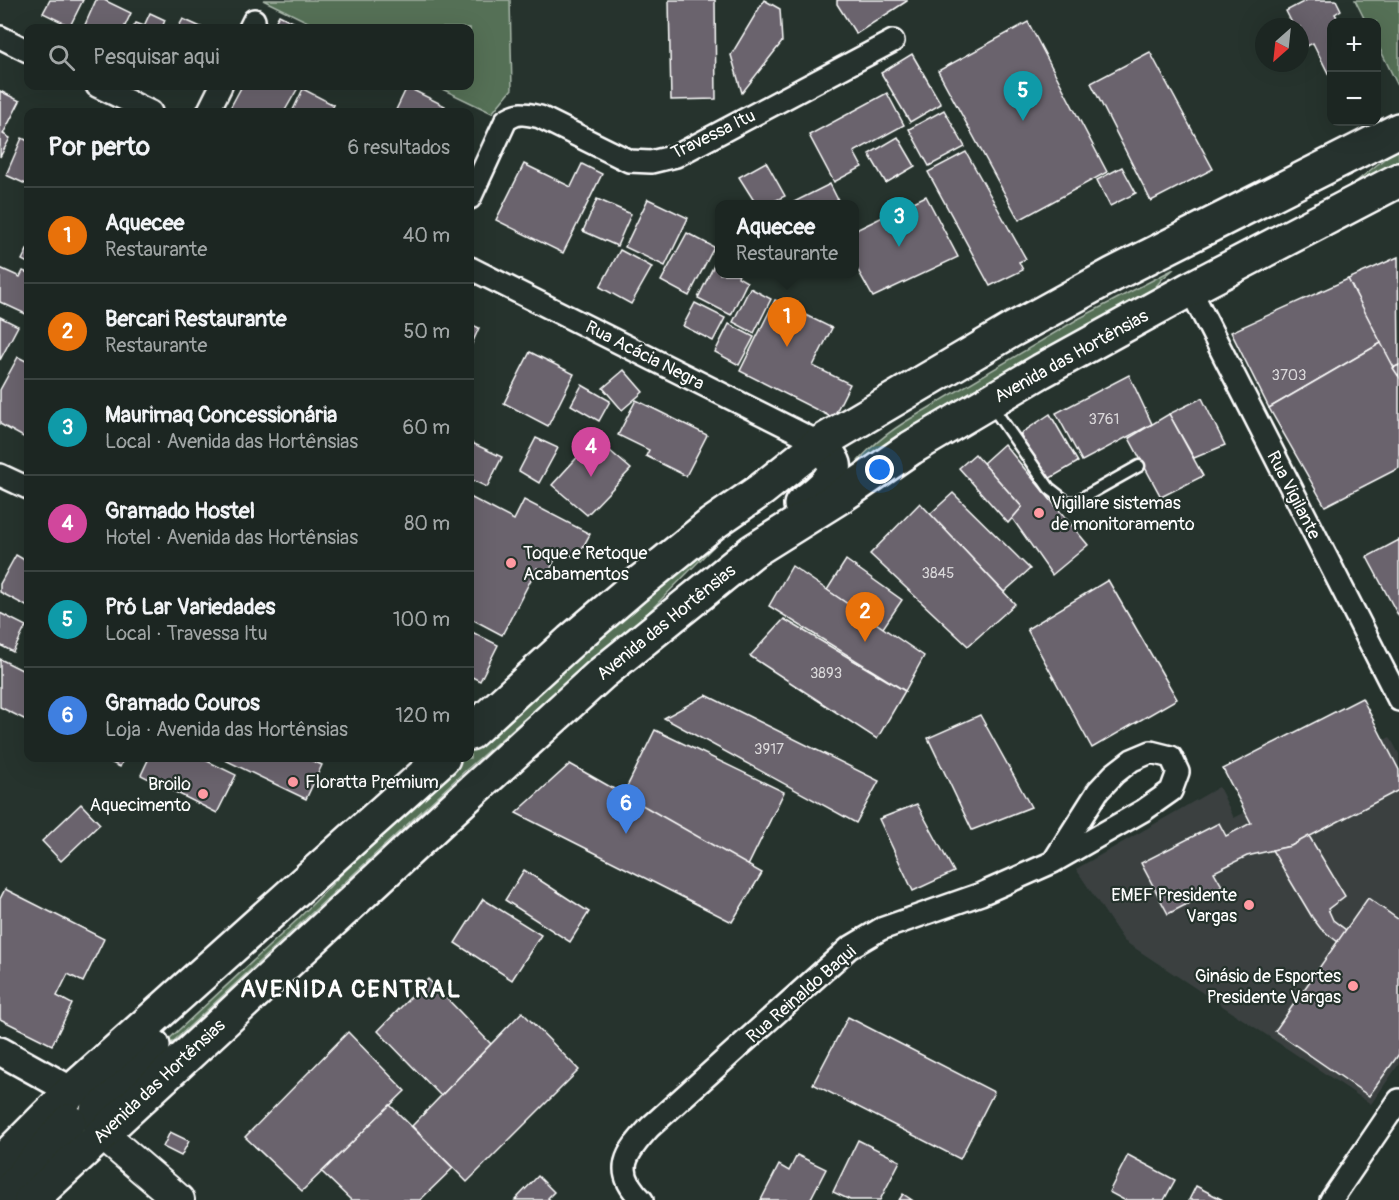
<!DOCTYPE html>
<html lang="pt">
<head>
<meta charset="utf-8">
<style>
  body { margin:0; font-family:Pangolin,sans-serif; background:#29322f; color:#f1f3f6 }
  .controls { position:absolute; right:18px; top:18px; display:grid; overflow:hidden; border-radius:12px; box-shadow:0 6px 24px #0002 }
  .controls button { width:54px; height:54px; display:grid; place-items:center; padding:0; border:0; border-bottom:2px solid #3a4340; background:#1c2622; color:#f1f3f6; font:30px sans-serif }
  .compass { position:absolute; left:1255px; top:18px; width:54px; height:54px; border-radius:50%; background:#1c2622; box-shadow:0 6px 24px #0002; rotate:207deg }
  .you { position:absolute; left:880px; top:470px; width:21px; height:21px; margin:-15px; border:4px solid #fff; border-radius:50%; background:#1a73e8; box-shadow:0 0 0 9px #1a73e833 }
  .badge { display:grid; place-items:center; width:39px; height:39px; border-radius:50%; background:#ea580c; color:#fff; font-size:20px; font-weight:700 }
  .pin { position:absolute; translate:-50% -50px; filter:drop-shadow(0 2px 3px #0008) }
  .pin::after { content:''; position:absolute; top:32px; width:21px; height:18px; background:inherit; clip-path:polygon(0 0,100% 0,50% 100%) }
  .popup { position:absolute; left:715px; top:200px; width:144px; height:78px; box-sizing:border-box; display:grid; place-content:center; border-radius:12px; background:#1c2622; filter:drop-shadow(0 2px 4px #0005); font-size:20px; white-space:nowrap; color:#a0a5a5 }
  .popup b { font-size:22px; color:#f1f3f6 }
  .popup::after { content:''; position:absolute; left:50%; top:100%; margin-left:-12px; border:12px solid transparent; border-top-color:#1c2622 }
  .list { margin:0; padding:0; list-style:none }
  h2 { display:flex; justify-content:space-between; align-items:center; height:78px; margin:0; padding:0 24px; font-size:26px }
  h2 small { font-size:20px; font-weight:400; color:#a0a5a5 }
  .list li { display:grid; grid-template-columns:39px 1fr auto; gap:18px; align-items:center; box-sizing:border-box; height:96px; padding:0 24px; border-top:2px solid #3a4340 }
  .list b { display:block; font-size:22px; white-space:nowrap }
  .list p { margin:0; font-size:20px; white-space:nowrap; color:#a0a5a5 }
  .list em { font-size:20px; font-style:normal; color:#a0a5a5 }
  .icon { flex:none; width:33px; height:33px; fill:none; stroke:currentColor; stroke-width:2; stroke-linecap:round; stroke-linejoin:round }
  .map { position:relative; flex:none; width:1399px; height:1200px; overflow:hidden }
  .search { position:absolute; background:#1c2622; box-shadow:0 6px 24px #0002; left:24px; top:24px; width:450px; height:66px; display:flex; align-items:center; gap:15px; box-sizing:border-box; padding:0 21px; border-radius:12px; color:#a0a5a5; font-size:22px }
  .panel { position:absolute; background:#1c2622; box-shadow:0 6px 24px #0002; left:24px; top:108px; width:450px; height:654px; border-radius:12px }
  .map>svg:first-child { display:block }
  .built { fill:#3a4140 }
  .green { fill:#547057; stroke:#aab8ab; stroke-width:1.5 }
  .building { fill:#6a636d; stroke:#fff; stroke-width:1.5 }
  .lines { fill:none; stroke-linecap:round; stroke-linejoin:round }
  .service-casing { stroke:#fff; stroke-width:15 }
  .minor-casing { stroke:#fff; stroke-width:26 }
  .tertiary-casing { stroke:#fff; stroke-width:32 }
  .secondary-casing { stroke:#fff; stroke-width:34 }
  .primary-casing { stroke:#fff; stroke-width:38 }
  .service { stroke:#26332d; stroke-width:10 }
  .minor { stroke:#26332d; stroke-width:21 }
  .tertiary { stroke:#26332d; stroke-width:27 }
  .secondary { stroke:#26332d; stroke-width:30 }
  .primary { stroke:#26332d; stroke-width:33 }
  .poi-dot { fill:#ff9aa2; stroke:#26332d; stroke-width:2 }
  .labels { text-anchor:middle; stroke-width:4.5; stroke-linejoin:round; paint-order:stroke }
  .number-label { font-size:15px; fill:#dad8da }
  .street-label { font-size:18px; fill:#fff; stroke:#26332d }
  .poi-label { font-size:18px; fill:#fff; stroke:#26332d; text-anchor:start }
  .district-label { font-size:24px; font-weight:bold; letter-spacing:1.5px; fill:#fff; stroke:#26332d }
</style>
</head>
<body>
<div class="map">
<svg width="1399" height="1200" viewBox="0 0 1399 1200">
  <rect width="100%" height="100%" fill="#26332d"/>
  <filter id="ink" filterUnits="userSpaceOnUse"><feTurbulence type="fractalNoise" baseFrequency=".0167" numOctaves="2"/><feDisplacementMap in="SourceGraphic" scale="12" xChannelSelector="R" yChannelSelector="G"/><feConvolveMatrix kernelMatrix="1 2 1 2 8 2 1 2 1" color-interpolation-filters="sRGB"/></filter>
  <g filter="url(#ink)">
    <!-- built -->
    <path class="built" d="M1390 737 1399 754V1064L1371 1104 1124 941 1076 869 1219 787 1234 818Z"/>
    <!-- green -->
    <g class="green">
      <path d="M263 0H510L512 89 492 113 436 86H470V28H320Z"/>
      <path d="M1355 0H1399V88L1377 43 1376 22H1366Z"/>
      <path d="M1399 148V163L1347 189 1394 151Z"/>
      <path d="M1174 269 1162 279 1152 291 839 484C861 456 875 441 905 422L1078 319Z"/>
      <path d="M714 546 631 630 523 720 466 770 108 1102 110 1094 297 920 455 758H470V744L684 566Z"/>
    </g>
    <!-- building -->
    <g class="building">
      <path d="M50 0H83L70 26 43 13Z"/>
      <path d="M96 0H104L131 13 124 28 84 27Z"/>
      <path d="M669 0H715L716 99 671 100Z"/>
      <path d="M764 0 780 9 782 42 742 93 731 55Z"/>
      <path d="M837 0H907V1L856 34 837 4Z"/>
      <path d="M1307 0H1336L1341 10 1335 14 1340 22H1332V74L1329 75 1313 43 1305 47 1300 38V27H1294L1286 11Z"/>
      <path d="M150 13 165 20 162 28H133L136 23 144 26Z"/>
      <path d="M279 15 305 28H272Z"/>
      <path d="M183 19 203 28H178Z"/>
      <path d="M1028 22 1107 172 1019 220 938 71Z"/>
      <path d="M1150 52 1213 169 1151 201 1091 83Z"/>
      <path d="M912 54 941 104 910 122 881 73Z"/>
      <path d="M242 86H299L284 112H228Z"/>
      <path d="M407 87 445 106 441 112H395Z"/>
      <path d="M303 89 334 105 330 112H292Z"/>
      <path d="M0 91 20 101 3 134 10 138 0 157Z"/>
      <path d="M887 93 904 125 854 152 862 167 834 182 809 135Z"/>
      <path d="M944 110 965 147 929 166 909 129Z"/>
      <path d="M898 137 915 166 886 183 869 154Z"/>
      <path d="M22 138 28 141V185L6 175Z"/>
      <path d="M966 152 1026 259 1019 262 1023 270 990 286 928 172Z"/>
      <path d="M766 162 785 196 768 204H756L739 177Z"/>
      <path d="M524 164 571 187 582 164 602 174 563 253 496 220Z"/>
      <path d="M1122 167 1136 193 1110 206 1097 180Z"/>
      <path d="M830 184 840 204H793L792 203Z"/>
      <path d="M926 196 958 257 873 297 854 263V231Z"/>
      <path d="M597 199 631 214 617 246 583 231Z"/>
      <path d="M648 199 688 218 665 266 625 247Z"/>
      <path d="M687 233 714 247 689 296 661 281Z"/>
      <path d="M28 248V263L22 260Z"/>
      <path d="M620 250 652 267 631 304 600 287Z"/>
      <path d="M720 253V274H739L738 277 747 282 731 315 698 298Z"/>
      <path d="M1398 257 1399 365 1393 368 1348 279Z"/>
      <path d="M0 268 20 277 23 271 28 273V315L0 302Z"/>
      <path d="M1348 279 1381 343 1269 408 1231 332Z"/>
      <path d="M750 288 771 299 754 333 733 322Z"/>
      <path d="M775 300 832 328 813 366 850 384 833 418 740 371Z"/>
      <path d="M695 303 725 318 713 341 683 326Z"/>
      <path d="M0 317 18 326 0 360Z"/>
      <path d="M470 324 479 328 470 348Z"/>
      <path d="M729 324 754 337 739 365 715 352Z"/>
      <path d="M1381 343 1399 377V468L1325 506 1269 408Z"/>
      <path d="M530 352 574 374 548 426 504 403Z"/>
      <path d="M18 357 28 362 27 439 0 424V390Z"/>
      <path d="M1399 365V377L1393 368Z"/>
      <path d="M624 370 643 392 622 410 603 388Z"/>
      <path d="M1129 375 1152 424 1082 461 1056 413Z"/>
      <path d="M582 385 610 401 599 421 571 405Z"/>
      <path d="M1202 398 1225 445 1194 458 1169 414Z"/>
      <path d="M636 400 707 435 686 476 646 456 649 450 618 435Z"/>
      <path d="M1050 414 1078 462 1047 480 1020 434Z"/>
      <path d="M1169 414 1203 476 1161 497 1129 438Z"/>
      <path d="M536 438 558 448 539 483 519 471Z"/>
      <path d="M595 438 631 469 587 515 552 485Z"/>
      <path d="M470 442 502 457 487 487 470 479Z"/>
      <path d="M1004 444 1088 545 1052 575 1012 518 1022 507 983 463Z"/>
      <path d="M975 454 1022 507 1008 523 959 468Z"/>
      <path d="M953 493 1030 569 1004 592 930 514Z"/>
      <path d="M470 497 514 520 524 500 590 534 577 558 560 550 548 573 537 568 502 635 470 618Z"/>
      <path d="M920 503 1015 604 968 646 870 554Z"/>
      <path d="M1399 540V617L1367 557Z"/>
      <path d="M16 555 28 562V607L0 592V584Z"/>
      <path d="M846 560 902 600 883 628 827 590Z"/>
      <path d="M792 566 924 656 905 691 769 606Z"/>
      <path d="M1108 580 1177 699 1092 748 1027 629Z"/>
      <path d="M0 613 26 626 13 652 0 645Z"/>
      <path d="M784 619 905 691 877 739 750 656Z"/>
      <path d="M470 631 498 645 480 681 470 676Z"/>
      <path d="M0 659 28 673V721L0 707Z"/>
      <path d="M706 695 879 781 856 823 664 718Z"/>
      <path d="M1362 698 1399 770V790L1291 846 1247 856 1214 872 1222 886 1168 914 1141 863 1219 823 1226 836 1251 823 1223 769Z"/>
      <path d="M980 715 1031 807 972 830 928 738Z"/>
      <path d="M655 730 784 792 745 872 616 809Z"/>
      <path d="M107 758H124L120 767 106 760Z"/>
      <path d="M149 758H201L236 775 217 813 141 775Z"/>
      <path d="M226 758H306L322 765 306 799 225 760Z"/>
      <path d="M570 764 762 873 732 922 516 813Z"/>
      <path d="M81 804 100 824 61 861 42 841Z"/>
      <path d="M917 804 954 872 913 891 879 819Z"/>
      <path d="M1309 836 1345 896 1328 909 1333 920 1346 930 1338 942 1321 929 1312 917 1272 850 1291 846Z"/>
      <path d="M524 870 589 912 570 942 505 900Z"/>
      <path d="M5 889 104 939 83 982 68 974 57 996 72 1004 52 1045 0 1019V899Z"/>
      <path d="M1368 898 1399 920V1054L1369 1096 1275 1031Z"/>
      <path d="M483 899 541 935 512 980 455 943Z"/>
      <path d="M428 979 491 1044 441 1096 378 1031Z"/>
      <path d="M522 1012 579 1070 467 1182 412 1126Z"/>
      <path d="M848 1017 994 1092 960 1159 813 1084Z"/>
      <path d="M348 1032 405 1091 302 1191 245 1137Z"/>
      <path d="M390 1105 453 1168 420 1200H351L322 1172Z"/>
      <path d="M170 1132 189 1141 181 1156 163 1147Z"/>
      <path d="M858 1140 900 1161 880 1200H850L833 1192Z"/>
      <path d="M797 1155 826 1169 810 1200H761L779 1165 789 1171Z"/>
      <path d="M1128 1155 1175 1180 1164 1200H1124L1109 1192Z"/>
      <path d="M538 1176 554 1192 548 1198 550 1200H515Z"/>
      <path d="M1196 1186 1223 1200H1189Z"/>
      <path d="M903 1194 912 1200H899Z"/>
    </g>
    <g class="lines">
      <!-- service casing -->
      <g class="service-casing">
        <path id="service" d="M991 405 1049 488 1067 502H1075L1139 466"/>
      </g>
      <!-- minor casing -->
      <g class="minor-casing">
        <g id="minor">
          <path d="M250 28 254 20"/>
          <path d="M0 37 28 51"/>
          <path d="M97 86 151 112"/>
          <path d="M208 112 221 86"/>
          <path d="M470 198 506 120C519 111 526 114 540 117L629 161 651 162 676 156 893 41"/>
          <path d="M470 268 820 443"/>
          <path d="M1190 289 1399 700"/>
          <path d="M0 475 28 488"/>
          <path d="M642 1200C612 1171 626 1153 650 1127L849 948 881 929 981 894 1053 862 1144 810 1171 791 1178 772 1171 757 1151 752 1132 760 1114 774 1098 791 1053 862"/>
          <path d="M1331 1200 1399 1100"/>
        </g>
      </g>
      <!-- tertiary casing -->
      <g class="tertiary-casing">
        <path id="tertiary" d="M0 1051 72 1091"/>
      </g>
      <!-- secondary casing -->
      <g class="secondary-casing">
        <path id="secondary" d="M102 1134 179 1200"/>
      </g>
      <!-- primary casing -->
      <g class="primary-casing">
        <g id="primary">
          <path d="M801 505C811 497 838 479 834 464 832 457 823 449 820 443"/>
          <path d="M470 733 571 641 633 588 712 524 761 490 820 443 1012 330 1114 274 1399 130"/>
          <path d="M102 1134 96 1114 100 1099 153 1046"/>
          <path d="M0 1163 72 1091 443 758"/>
          <path d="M2 1200 69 1121"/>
          <path d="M31 1200 455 807 601 674 753 551 841 496 911 448 1041 371 1190 289 1399 180"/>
        </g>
      </g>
      <!-- service -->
      <use href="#service" class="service"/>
      <!-- minor -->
      <use href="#minor" class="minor"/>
      <!-- tertiary -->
      <use href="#tertiary" class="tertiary"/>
      <!-- secondary -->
      <use href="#secondary" class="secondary"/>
      <!-- primary -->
      <use href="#primary" class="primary"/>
    </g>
  </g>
  <!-- markers -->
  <g class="poi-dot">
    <circle cx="1039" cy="513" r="6"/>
    <circle cx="511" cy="563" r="6"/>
    <circle cx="293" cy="782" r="6"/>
    <circle cx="203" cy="794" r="6"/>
    <circle cx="1249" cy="905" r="6"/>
    <circle cx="1353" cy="986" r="6"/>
  </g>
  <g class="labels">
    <!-- number labels -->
    <g class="number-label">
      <text x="1289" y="380">3703</text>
      <text x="1104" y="424">3761</text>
      <text x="938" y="578">3845</text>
      <text x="826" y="678">3893</text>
      <text x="769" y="754">3917</text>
    </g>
    <!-- street labels -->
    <g class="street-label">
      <text transform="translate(713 134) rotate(-26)" y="6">Travessa Itu</text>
      <text transform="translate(645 355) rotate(27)" y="6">Rua Acácia Negra</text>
      <text transform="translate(1071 356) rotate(-29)" y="6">Avenida das Hortênsias</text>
      <text transform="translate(1294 495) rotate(63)" y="6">Rua Vigilante</text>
      <text transform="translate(666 622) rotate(-39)" y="6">Avenida das Hortênsias</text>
      <text transform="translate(801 994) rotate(-41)" y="6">Rua Reinaldo Baqui</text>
      <text transform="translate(159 1081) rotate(-43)" y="6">Avenida das Hortênsias</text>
    </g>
    <!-- poi labels -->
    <g class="poi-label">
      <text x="1051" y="509">Vigillare sistemas<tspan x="1051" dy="21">de monitoramento</tspan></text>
      <text x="523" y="559">Toque e Retoque<tspan x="523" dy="21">Acabamentos</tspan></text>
      <text x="305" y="788">Floratta Premium</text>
      <text x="191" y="790" text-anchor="end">Broilo<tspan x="191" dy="21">Aquecimento</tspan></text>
      <text x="1237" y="901" text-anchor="end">EMEF Presidente<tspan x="1237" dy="21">Vargas</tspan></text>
      <text x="1341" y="982" text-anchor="end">Ginásio de Esportes<tspan x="1341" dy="21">Presidente Vargas</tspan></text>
    </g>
    <!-- district labels -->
    <g class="district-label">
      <text x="351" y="997">AVENIDA CENTRAL</text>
    </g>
  </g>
</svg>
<div class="controls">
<button>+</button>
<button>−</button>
</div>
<svg class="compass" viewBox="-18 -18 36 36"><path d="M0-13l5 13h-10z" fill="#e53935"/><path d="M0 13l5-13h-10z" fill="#a0a5a5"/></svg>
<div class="you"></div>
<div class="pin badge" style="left:787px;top:347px;background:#e8710a">1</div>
<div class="popup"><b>Aquecee</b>Restaurante</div>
<div class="pin badge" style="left:865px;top:642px;background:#e8710a">2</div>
<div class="pin badge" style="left:899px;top:247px;background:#0f9aa8">3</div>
<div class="pin badge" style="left:591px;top:477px;background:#d1479c">4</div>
<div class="pin badge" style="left:1023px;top:121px;background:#0f9aa8">5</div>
<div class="pin badge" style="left:626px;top:834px;background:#3f7fe0">6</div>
<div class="search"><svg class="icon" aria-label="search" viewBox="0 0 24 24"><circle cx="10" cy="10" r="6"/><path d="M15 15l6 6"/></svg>Pesquisar aqui</div>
<section class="panel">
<h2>Por perto<small>6 resultados</small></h2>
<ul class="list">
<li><span class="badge" style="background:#e8710a">1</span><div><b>Aquecee</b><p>Restaurante</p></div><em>40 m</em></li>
<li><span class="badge" style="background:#e8710a">2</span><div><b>Bercari Restaurante</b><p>Restaurante</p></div><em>50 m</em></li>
<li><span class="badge" style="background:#0f9aa8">3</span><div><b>Maurimaq Concessionária</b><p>Local · Avenida das Hortênsias</p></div><em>60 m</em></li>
<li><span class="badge" style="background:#d1479c">4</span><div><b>Gramado Hostel</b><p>Hotel · Avenida das Hortênsias</p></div><em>80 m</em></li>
<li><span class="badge" style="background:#0f9aa8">5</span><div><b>Pró Lar Variedades</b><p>Local · Travessa Itu</p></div><em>100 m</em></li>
<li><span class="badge" style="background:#3f7fe0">6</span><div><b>Gramado Couros</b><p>Loja · Avenida das Hortênsias</p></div><em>120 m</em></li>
</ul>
</section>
</div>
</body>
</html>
